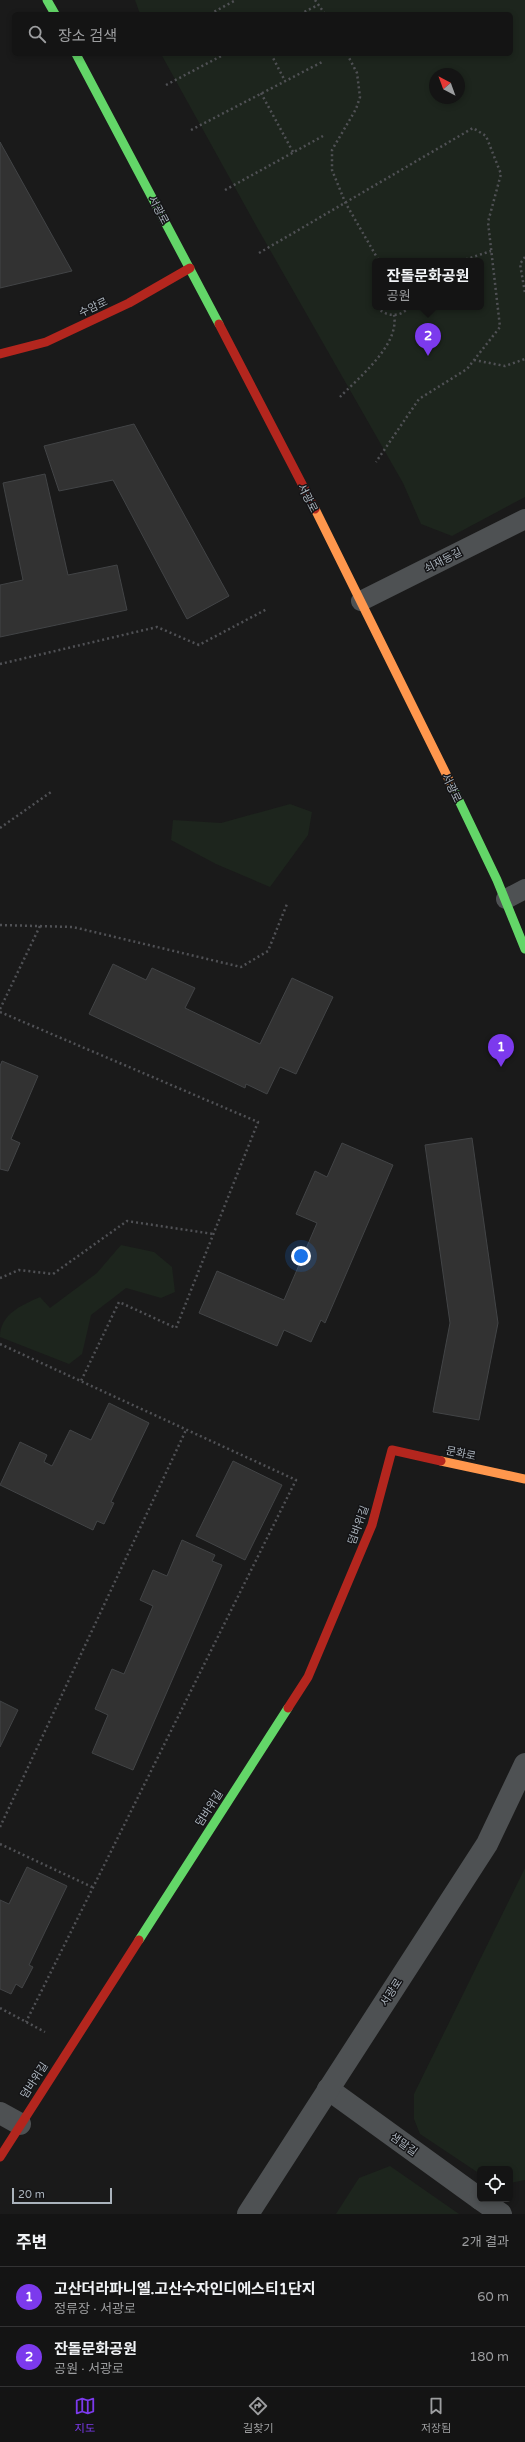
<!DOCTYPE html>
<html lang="ko">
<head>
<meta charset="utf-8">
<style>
  body { margin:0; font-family:"Varela Round","Noto Sans KR",sans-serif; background:#1d1d1d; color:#f1f3f6 }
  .controls { position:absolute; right:12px; bottom:12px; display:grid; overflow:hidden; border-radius:6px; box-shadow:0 2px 6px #0003 }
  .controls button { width:36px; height:36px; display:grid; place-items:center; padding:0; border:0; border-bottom:1px solid #333334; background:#141414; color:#f1f3f6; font:20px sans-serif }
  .compass { position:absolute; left:429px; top:68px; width:36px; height:36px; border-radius:50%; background:#141414; box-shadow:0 2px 6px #0003; rotate:319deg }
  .scale { position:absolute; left:12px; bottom:10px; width:100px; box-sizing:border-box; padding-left:4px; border:2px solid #aab3bc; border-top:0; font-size:11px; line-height:14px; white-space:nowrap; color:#aab3bc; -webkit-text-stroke:3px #141416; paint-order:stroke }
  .you { position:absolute; left:301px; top:1256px; width:14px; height:14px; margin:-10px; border:3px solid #fff; border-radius:50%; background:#1a73e8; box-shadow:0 0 0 6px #1a73e833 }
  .badge { display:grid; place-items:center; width:26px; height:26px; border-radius:50%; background:#7c3aed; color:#fff; font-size:13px; font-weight:700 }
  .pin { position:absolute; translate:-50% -33px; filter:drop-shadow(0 1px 2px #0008) }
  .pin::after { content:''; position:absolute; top:21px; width:14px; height:12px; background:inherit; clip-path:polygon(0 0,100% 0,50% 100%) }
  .popup { position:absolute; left:372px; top:258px; width:112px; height:52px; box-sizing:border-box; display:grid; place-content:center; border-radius:6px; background:#141414; filter:drop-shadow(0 1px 3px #0005); font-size:13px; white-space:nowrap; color:#9d9ea0 }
  .popup b { font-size:15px; color:#f1f3f6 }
  .popup::after { content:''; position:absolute; left:50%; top:100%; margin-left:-8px; border:8px solid transparent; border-top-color:#141414 }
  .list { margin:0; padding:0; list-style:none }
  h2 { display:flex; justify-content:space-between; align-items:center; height:52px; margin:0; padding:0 16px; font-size:17px }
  h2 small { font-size:13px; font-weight:400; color:#9d9ea0 }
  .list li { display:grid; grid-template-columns:26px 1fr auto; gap:12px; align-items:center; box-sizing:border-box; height:60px; padding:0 16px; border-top:1px solid #333334 }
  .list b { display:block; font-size:15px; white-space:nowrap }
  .list p { margin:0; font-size:13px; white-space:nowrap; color:#9d9ea0 }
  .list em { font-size:13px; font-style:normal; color:#9d9ea0 }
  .icon { flex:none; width:22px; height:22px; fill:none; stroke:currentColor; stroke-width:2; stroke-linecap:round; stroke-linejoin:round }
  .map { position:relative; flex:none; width:525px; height:2214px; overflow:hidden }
  .search { position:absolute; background:#141414; box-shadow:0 2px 6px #0003; left:12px; right:12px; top:12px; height:44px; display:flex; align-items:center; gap:10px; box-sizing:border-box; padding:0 14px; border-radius:6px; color:#9d9ea0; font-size:15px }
  .sheet { height:172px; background:#141414 }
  nav { display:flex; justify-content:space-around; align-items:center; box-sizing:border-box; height:56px; border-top:1px solid #333334; background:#141414; font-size:11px; color:#9d9ea0 }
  nav a { display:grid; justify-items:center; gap:2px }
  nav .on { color:#7c3aed }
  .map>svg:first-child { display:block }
  .green { fill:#1d251d; fill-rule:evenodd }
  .building { fill:#323232; stroke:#424446 }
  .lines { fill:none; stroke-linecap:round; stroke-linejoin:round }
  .path { stroke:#505155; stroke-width:2.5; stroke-dasharray:2 3; stroke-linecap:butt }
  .lane { stroke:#4e5153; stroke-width:20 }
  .street { stroke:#4e5153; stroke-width:22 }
  .fast { stroke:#63d668; stroke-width:9 }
  .slow { stroke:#ff974d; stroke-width:9 }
  .jam { stroke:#b3261e; stroke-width:9 }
  .labels { text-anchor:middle; stroke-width:3; stroke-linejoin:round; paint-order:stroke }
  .street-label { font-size:11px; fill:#aab3bc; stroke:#141416 }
</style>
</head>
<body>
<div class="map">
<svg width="525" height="2214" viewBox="0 0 525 2214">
  <rect width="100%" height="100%" fill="#1a1a1a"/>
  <!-- green -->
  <g class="green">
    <path d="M135 0H525V497L452 536 421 524 403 483 258 229 161 54H511V14H140ZM435 74H459V98H435ZM375 261H481V307H375Z"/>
    <path d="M290 804 312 812 308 835 270 887 216 864 171 840 173 820 221 823Z"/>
    <path d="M121 1245 154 1252 172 1267 175 1292 161 1298 126 1288 91 1315 82 1354 69 1364 0 1337C0 1314 22 1305 40 1297L50 1308 97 1273Z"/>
    <path d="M525 1868V2180L510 2183V2169H480V2174L420 2134 414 2119V2094Z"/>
    <path d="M390 2166 459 2214H336L359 2178Z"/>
  </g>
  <!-- building -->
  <g class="building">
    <path d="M0 142 72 271 0 288Z"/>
    <path d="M134 424 229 596 187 619 113 480 59 491 44 446Z"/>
    <path d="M45 474 68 575 117 565 127 610 0 637V585L23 580 3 483Z"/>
    <path d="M113 964 146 980 152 968 195 988 185 1008 260 1044 292 978 333 997 296 1074 280 1067 267 1094 246 1084 245 1088 89 1014Z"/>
    <path d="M2 1061 38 1076 11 1139 20 1143 8 1171 0 1169V1066Z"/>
    <path d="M472 1138 498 1323 479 1420 433 1412 450 1323 425 1145Z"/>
    <path d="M342 1143 393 1165 325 1323 321 1320 311 1342 284 1330 277 1346 199 1313 217 1271 284 1300 317 1223 296 1214 315 1171 327 1177Z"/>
    <path d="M109 1403 149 1423 111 1502 114 1503 104 1524 97 1521 93 1530 0 1485 20 1442 47 1455 44 1462 52 1466 70 1430 91 1440Z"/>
    <path d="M233 1461 282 1485 245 1560 196 1536Z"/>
    <path d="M182 1540 215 1555 212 1561 222 1565 133 1770 92 1753 108 1715 95 1709 112 1669 124 1674 153 1606 140 1600 153 1570 167 1576Z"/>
    <path d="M0 1701 18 1710 0 1747Z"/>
    <path d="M27 1867 67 1886 29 1965 33 1967 22 1988 16 1984 11 1994 0 1989V1900L9 1904Z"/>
  </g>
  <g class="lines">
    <!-- path -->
    <g class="path">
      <path d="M315 0 325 14"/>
      <path d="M210 14 236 0"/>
      <path d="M300 14 318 5"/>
      <path d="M271 54 285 81"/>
      <path d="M347 54 357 73 360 97 356 109 332 150V170L345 202 379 261"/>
      <path d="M166 85 225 54"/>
      <path d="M261 93 293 152"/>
      <path d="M191 130 324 61"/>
      <path d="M225 190 323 136"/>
      <path d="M259 253 473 128 486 136 501 174 488 222 500 327 467 369 419 399 376 462"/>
      <path d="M525 257 520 264 525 293"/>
      <path d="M461 261 491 251"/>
      <path d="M375 289V303"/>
      <path d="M377 307C386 317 400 318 409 307"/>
      <path d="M474 360 505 366 525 359"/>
      <path d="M340 397C358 378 400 345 394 315"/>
      <path d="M0 664 157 627 199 645 267 609"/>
      <path d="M0 828 51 792"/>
      <path d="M0 925 73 927 241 967 268 951 287 904"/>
      <path d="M0 1009 40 926"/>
      <path d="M0 1012 258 1122 176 1328 119 1302 81 1381"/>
      <path d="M0 1278 19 1270 53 1274 127 1221 213 1234"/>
      <path d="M0 1344 296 1480 26 2022"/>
      <path d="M0 1827 186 1430"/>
      <path d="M0 1844 92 1887"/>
      <path d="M0 2008 45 2032"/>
    </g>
    <!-- lane -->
    <g class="lane">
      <path d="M361 601 525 519"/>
      <path d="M506 899 525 889"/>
    </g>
    <!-- street -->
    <g class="street">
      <path d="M328 2089 480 2199"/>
      <path d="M0 2113 20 2124"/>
      <path d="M480 2199 501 2214"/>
      <path d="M248 2214 487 1844 525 1764"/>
    </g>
    <!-- fast -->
    <g class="fast">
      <path d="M47 0 55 14"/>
      <path d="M76 54 219 324"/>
      <path d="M453 788 497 880 525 949"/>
      <path d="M139 1940 288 1708"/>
    </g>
    <!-- slow -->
    <g class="slow">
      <path d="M315 509 453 788"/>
      <path d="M441 1461 525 1479"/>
    </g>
    <!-- jam -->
    <g class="jam">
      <path d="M219 324 315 509"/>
      <path d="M0 354 46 342 129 303 190 268"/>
      <path d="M288 1708 308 1677 372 1525 392 1450 441 1461"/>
      <path d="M0 2157 139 1940"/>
    </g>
  </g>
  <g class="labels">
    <!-- street labels -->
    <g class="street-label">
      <text transform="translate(159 210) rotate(62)" y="4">서광로</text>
      <text transform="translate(93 307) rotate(-25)" y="4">수암로</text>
      <text transform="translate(308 498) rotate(63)" y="4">서광로</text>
      <text transform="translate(443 560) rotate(-27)" y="4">쇠재등길</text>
      <text transform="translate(452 788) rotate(64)" y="4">서광로</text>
      <text transform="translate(461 1453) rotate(12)" y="4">문화로</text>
      <text transform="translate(358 1525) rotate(-70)" y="4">덤바위길</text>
      <text transform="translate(209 1808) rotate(-57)" y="4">덤바위길</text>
      <text transform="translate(391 1992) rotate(-57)" y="4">서광로</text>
      <text transform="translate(34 2080) rotate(-57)" y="4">덤바위길</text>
      <text transform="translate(404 2144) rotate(36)" y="4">샘말길</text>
    </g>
  </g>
</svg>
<div class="controls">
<button><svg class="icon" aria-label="locate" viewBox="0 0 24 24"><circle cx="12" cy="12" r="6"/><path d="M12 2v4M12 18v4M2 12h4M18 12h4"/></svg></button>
</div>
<svg class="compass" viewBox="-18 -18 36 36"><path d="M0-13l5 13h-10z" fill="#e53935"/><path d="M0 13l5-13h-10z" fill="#9d9ea0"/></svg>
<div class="scale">20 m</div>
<div class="you"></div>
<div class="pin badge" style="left:501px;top:1067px">1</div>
<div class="pin badge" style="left:428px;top:356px">2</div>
<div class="popup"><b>잔돌문화공원</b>공원</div>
<div class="search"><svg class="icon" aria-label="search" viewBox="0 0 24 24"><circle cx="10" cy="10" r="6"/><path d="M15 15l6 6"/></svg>장소 검색</div>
</div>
<section class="sheet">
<h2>주변<small>2개 결과</small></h2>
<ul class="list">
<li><span class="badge">1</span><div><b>고산더라파니엘.고산수자인디에스티1단지</b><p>정류장 · 서광로</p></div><em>60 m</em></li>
<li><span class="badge">2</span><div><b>잔돌문화공원</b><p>공원 · 서광로</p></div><em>180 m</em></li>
</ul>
</section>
<nav>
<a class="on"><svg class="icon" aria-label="map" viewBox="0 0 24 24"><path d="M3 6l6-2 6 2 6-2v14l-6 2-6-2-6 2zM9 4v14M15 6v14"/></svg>지도</a>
<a><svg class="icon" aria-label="directions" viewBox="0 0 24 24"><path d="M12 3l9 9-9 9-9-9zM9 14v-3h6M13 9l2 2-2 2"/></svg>길찾기</a>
<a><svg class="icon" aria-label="saved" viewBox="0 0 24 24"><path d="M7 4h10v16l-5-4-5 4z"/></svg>저장됨</a>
</nav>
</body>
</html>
